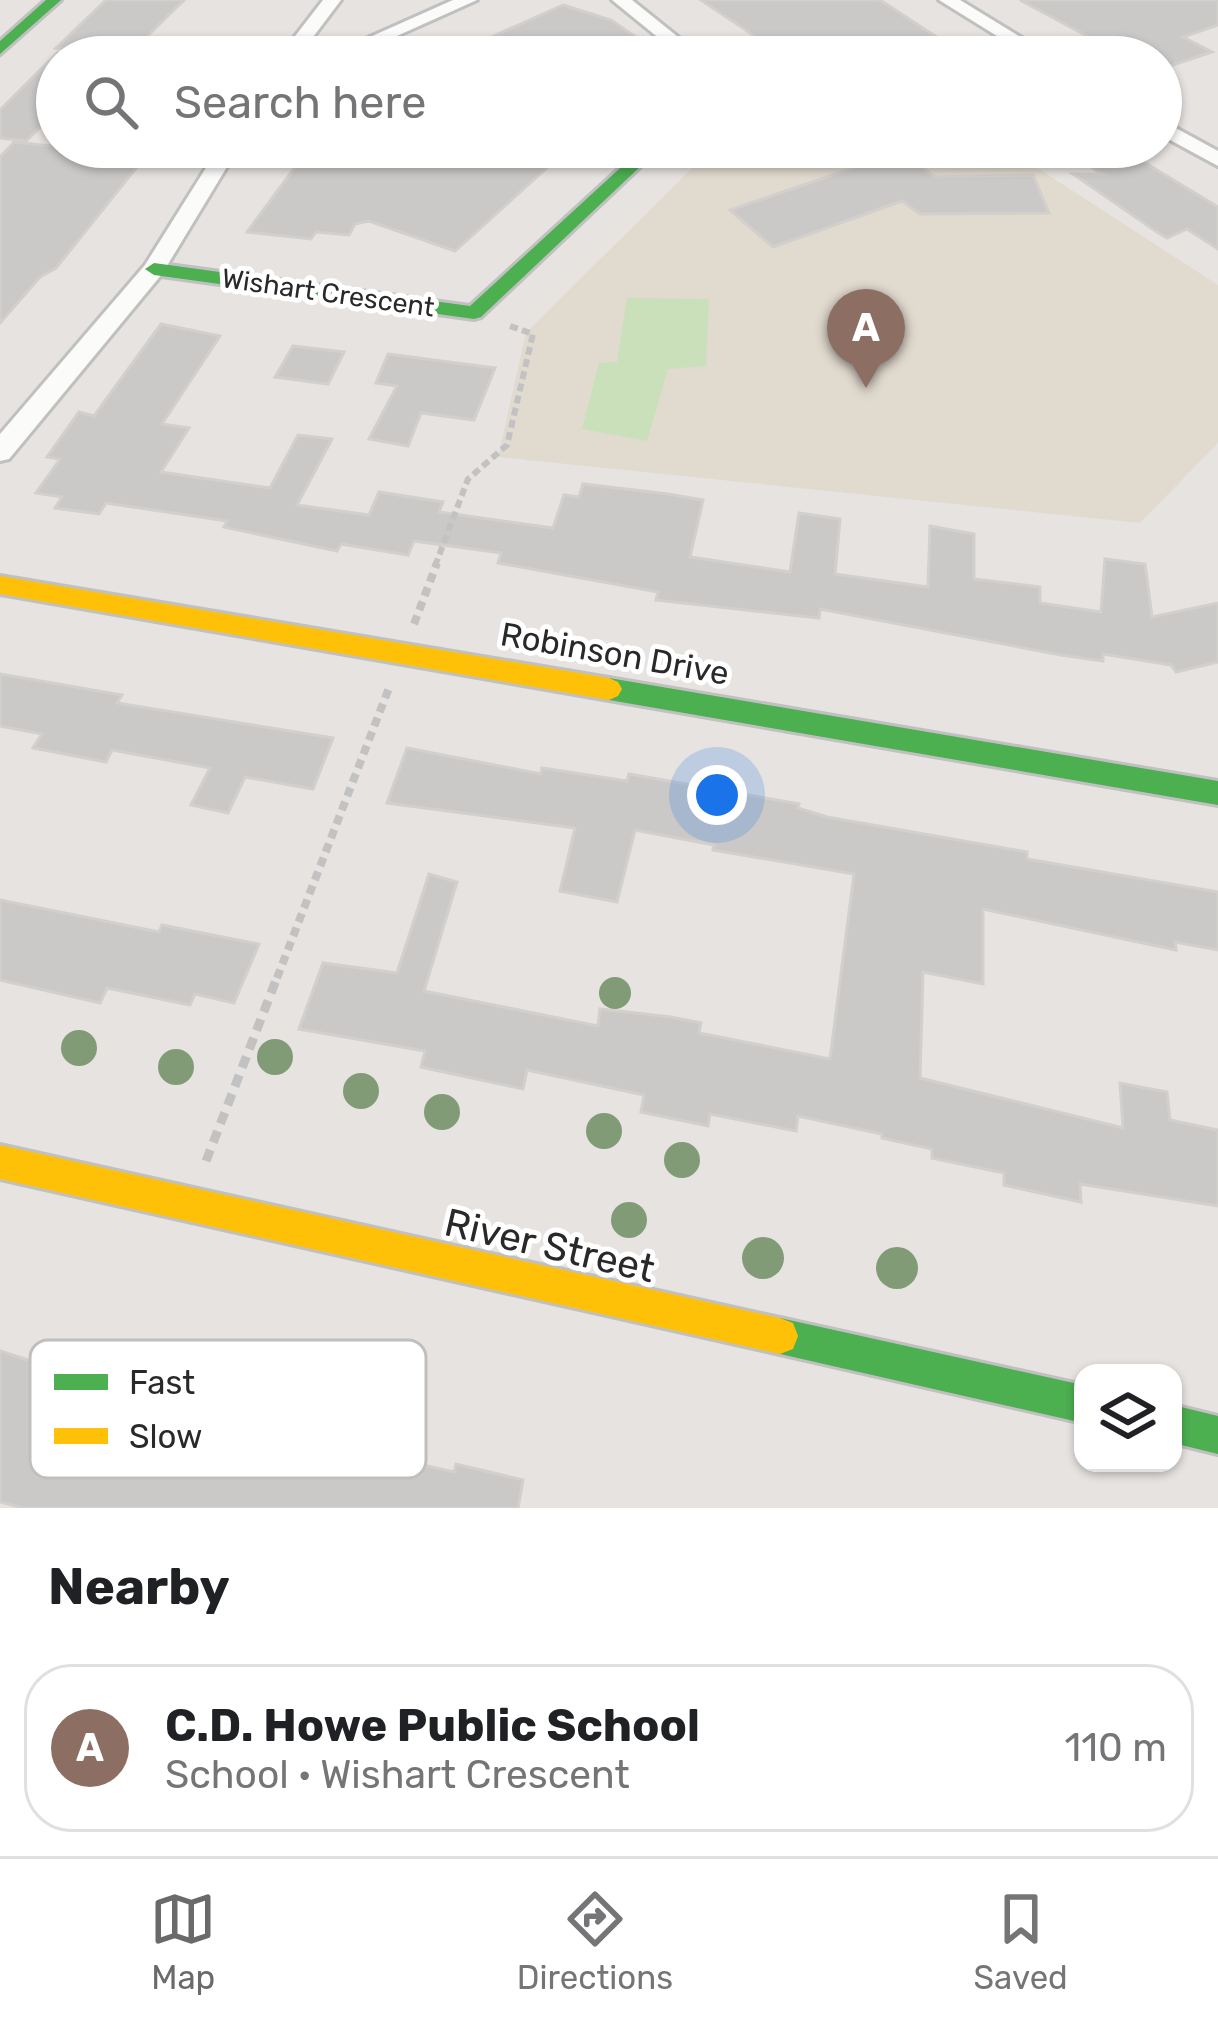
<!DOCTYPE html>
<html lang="en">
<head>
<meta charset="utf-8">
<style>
  body { margin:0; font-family:Rubik,sans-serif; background:#f2f2f2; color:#202124 }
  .controls { position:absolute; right:36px; bottom:36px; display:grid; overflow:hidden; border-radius:24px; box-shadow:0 3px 9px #0004 }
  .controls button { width:108px; height:108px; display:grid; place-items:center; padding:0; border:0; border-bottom:3px solid #e0e0e0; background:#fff; color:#202124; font:60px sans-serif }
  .you { position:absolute; left:717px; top:795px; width:42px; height:42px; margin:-30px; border:9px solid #fff; border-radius:50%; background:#1a73e8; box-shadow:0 0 0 18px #1a73e833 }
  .badge { display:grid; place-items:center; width:78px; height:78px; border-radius:50%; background:#6b6a69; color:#fff; font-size:39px; font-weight:700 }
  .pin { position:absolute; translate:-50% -99px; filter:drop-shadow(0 3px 6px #0008) }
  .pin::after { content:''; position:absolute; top:63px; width:42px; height:36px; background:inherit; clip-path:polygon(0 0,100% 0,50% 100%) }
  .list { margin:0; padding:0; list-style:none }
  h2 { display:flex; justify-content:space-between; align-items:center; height:156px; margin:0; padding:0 48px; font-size:51px }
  h2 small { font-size:39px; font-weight:400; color:#757577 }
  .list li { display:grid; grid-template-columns:78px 1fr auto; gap:36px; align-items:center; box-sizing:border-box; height:168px; margin:0 24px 24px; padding:0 24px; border:3px solid #e0e0e0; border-radius:48px }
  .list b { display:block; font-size:45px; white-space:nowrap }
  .list p { margin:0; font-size:39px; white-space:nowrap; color:#757577 }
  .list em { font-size:39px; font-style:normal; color:#757577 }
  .icon { flex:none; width:66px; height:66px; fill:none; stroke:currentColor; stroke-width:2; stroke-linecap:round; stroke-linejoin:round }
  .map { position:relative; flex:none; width:1218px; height:1508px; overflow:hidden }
  .search { position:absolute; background:#fff; box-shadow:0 3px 9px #0004; left:36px; right:36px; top:36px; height:132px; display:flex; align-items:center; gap:30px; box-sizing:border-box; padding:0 42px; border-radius:66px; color:#757577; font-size:45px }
  .sheet { height:348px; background:#fff }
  nav { display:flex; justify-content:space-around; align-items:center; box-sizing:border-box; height:168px; border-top:3px solid #e0e0e0; background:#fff; font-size:33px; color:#757577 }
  nav a { display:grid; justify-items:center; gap:6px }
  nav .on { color:#6b6a69 }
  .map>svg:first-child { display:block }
  .education { fill:#e1dacf }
  .green { fill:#cae0bb }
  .building { fill:#cbc9c7; stroke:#d2cfcc; stroke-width:3 }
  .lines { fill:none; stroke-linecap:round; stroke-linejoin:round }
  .street-casing { stroke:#c1c0c1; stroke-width:6 }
  .fast-casing { stroke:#c1c0c1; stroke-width:6 }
  .slow-casing { stroke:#c1c0c1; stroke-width:6 }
  .path-far2 { stroke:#c3c2c2; stroke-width:6; stroke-dasharray:8 4.5; stroke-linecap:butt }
  .path-far1 { stroke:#c3c2c2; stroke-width:8; stroke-dasharray:9 6; stroke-linecap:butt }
  .path { stroke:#c3c2c2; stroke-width:9; stroke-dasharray:12 8; stroke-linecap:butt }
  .street { fill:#fbfbfa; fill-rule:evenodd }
  .fast { fill:#4caf50; fill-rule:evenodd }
  .slow { fill:#ffc107; fill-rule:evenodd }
  .tree { fill:#819b76 }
  .labels { text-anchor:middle; stroke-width:10; stroke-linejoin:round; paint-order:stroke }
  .far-street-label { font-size:27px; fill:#292929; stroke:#fff }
  .street-label { font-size:33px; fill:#292929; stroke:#fff }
  .near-street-label { font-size:39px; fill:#292929; stroke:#fff }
  .key { fill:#fff; stroke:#bfbfbf; stroke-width:3 }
  .key-label { font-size:33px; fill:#292929 }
</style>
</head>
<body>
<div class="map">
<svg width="1218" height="1508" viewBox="0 0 1218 1508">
  <rect width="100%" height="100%" fill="#e6e3e0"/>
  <!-- education -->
  <path class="education" d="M713 147H1005L1218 285V443L1140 523 498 457 526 333Z"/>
  <!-- green -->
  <path class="green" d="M627 298 709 299 706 366 668 369 647 441 582 429 599 363 617 362Z"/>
  <!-- building -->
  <g class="building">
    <path d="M106 0H184L128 55 56 48Z"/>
    <path d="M701 0H880L967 57H786Z"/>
    <path d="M1020 0H1218V25L1183 37 1212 52 1161 69V57H1126Z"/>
    <path d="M563 5 611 20 639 39 617 57H447Z"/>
    <path d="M57 53V111L26 141 0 138V110Z"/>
    <path d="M14 142 108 152 113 147H153L56 268 40 277 0 323V157Z"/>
    <path d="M310 147H570L455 251 369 221 355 224 349 235 316 232 311 239 247 232Z"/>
    <path d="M1060 147H1119L1218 207V249L1187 229 1167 238 1157 232 1073 174H1102Z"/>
    <path d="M891 155H905L935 177 1033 175 1049 213 920 214 902 201 773 247 730 210Z"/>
    <path d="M161 324 220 336 162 424 189 428 161 472 270 488 298 435 332 439 297 505 369 515 379 492 443 502 439 512 553 528 564 495 579 497 583 484 668 494 703 500 690 557 790 572 799 513 840 519 835 574 928 587 930 526 974 534V579L1040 587V603L1101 612 1105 559 1145 564 1152 617 1218 603V662L1176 672 1171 665 1103 654V661L1061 655 820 609 819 618 656 600 658 592 498 563 501 553 414 541 408 555 341 544 337 551 224 527 227 521 106 503 99 514 55 508 62 497 36 493 60 459 47 457 79 412 94 416Z"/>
    <path d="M293 346 344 352 328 384 275 377Z"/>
    <path d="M388 354 495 368 474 420 421 413 408 446 369 439 397 386 376 383Z"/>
    <path d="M0 674 122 695 117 703 333 738 313 789 245 777 228 813 191 805 210 768 112 750 106 762 33 748 42 734 0 726Z"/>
    <path d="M407 748 541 774 542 768 627 781 629 774 675 782 799 804 798 808 827 817 1027 852V859L1218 892V950L1175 942 1176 950 983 909V984L923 972 920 1078 1123 1128 1120 1083 1167 1092 1170 1120 1218 1130V1206L1080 1184 1081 1202 1004 1185V1173L932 1158V1149L882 1138V1134L798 1116 796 1131 710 1114 708 1126 641 1112 644 1095 527 1070 523 1089 421 1067 425 1051 299 1029 323 963 397 973 429 874 457 882 424 991 598 1026 600 1009 671 1017 701 1023 699 1033 830 1059 854 874 713 850 714 845 635 830 617 902 560 891 575 828 387 803Z"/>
    <path d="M0 900 159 932 162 925 259 944 234 1003 195 994 190 1005 107 988 100 1003 0 980Z"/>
    <path d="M0 1351 74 1375 62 1402 149 1425 156 1407 399 1469 401 1460 454 1472 456 1464 523 1480 518 1508H23L0 1502Z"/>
  </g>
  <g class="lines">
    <!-- street casing -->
    <g class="street-casing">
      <g id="street">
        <path d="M323 0H341L298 57H279Z"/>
        <path d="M453 0H477L350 57H325Z"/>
        <path d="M612 0H632L703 57H682Z"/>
        <path d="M939 0H960L1053 57H1031Z"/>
        <path d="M1161 120 1218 151V166L1161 135Z"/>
        <path d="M219 147H239L162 274 9 459 0 461V434L145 265Z"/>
      </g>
    </g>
    <!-- fast casing -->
    <g class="fast-casing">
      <g id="fast">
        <path d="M46 0H61L0 54V41Z"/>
        <path d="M643 147H661L481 317 474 319 154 275 145 269 154 263 470 306Z"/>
        <path d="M609 678 1218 781V805L609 700 600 696 596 689 600 682Z"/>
        <path d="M780 1318 1083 1385V1423L780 1354 767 1349 762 1336 767 1323Z"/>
        <path d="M1173 1405 1218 1416V1454L1173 1443Z"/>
      </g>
    </g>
    <!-- slow casing -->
    <g class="slow-casing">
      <g id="slow">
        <path d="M0 576 609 678 618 682 622 689 618 696 609 700 0 594Z"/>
        <path d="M0 1145 780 1318 793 1323 798 1336 793 1349 780 1354 0 1179Z"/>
      </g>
    </g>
    <!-- path-far2 -->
    <path class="path-far2" d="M435 566 468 479 507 445 533 334 510 326"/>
    <!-- path-far1 -->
    <g class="path-far1">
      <path d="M414 624 437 563"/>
      <path d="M277 978 389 688"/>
    </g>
    <!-- path -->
    <path class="path" d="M206 1161 278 975"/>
    <!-- street -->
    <use href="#street" class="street"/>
    <!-- fast -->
    <use href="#fast" class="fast"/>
    <!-- slow -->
    <use href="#slow" class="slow"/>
  </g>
  <!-- trees -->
  <g class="tree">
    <circle cx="615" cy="993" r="16"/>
    <circle cx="79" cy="1048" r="18"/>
    <circle cx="275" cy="1057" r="18"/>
    <circle cx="176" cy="1067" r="18"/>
    <circle cx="361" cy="1091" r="18"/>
    <circle cx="442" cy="1112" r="18"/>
    <circle cx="604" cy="1131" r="18"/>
    <circle cx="682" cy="1160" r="18"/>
    <circle cx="629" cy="1220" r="18"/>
    <circle cx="763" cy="1258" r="21"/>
    <circle cx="897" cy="1268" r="21"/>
  </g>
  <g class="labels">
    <!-- far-street labels -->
    <g class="far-street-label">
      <text transform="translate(328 293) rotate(8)" y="9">Wishart Crescent</text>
    </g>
    <!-- street labels -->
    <g class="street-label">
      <text transform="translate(615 653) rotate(10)" y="12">Robinson Drive</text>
    </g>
    <!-- near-street labels -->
    <g class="near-street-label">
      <text transform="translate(550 1245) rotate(13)" y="14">River Street</text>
    </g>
  </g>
  <!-- legend -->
  <rect x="30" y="1340" width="396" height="138" rx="18" class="key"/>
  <rect x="54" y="1374" width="54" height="16" fill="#4caf50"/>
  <rect x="54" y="1428" width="54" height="16" fill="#ffc107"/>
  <g class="key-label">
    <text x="129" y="1394">Fast</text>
    <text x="129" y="1448">Slow</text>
  </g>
</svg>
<div class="controls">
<button><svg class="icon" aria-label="layers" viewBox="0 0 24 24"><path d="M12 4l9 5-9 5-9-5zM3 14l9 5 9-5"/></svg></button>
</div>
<div class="you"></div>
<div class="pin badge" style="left:866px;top:388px;background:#8d6e63">A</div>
<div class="search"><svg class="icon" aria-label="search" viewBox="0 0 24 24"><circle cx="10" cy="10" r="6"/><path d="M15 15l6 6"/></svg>Search here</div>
</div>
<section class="sheet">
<h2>Nearby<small></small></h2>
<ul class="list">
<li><span class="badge" style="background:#8d6e63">A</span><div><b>C.D. Howe Public School</b><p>School · Wishart Crescent</p></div><em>110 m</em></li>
</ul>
</section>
<nav>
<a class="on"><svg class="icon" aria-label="map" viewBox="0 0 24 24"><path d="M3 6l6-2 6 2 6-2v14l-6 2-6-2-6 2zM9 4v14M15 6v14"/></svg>Map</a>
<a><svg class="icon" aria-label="directions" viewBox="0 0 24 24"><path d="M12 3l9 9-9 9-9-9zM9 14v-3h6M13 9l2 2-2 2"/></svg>Directions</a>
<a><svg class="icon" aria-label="saved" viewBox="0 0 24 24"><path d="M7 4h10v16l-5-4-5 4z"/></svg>Saved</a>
</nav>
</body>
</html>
